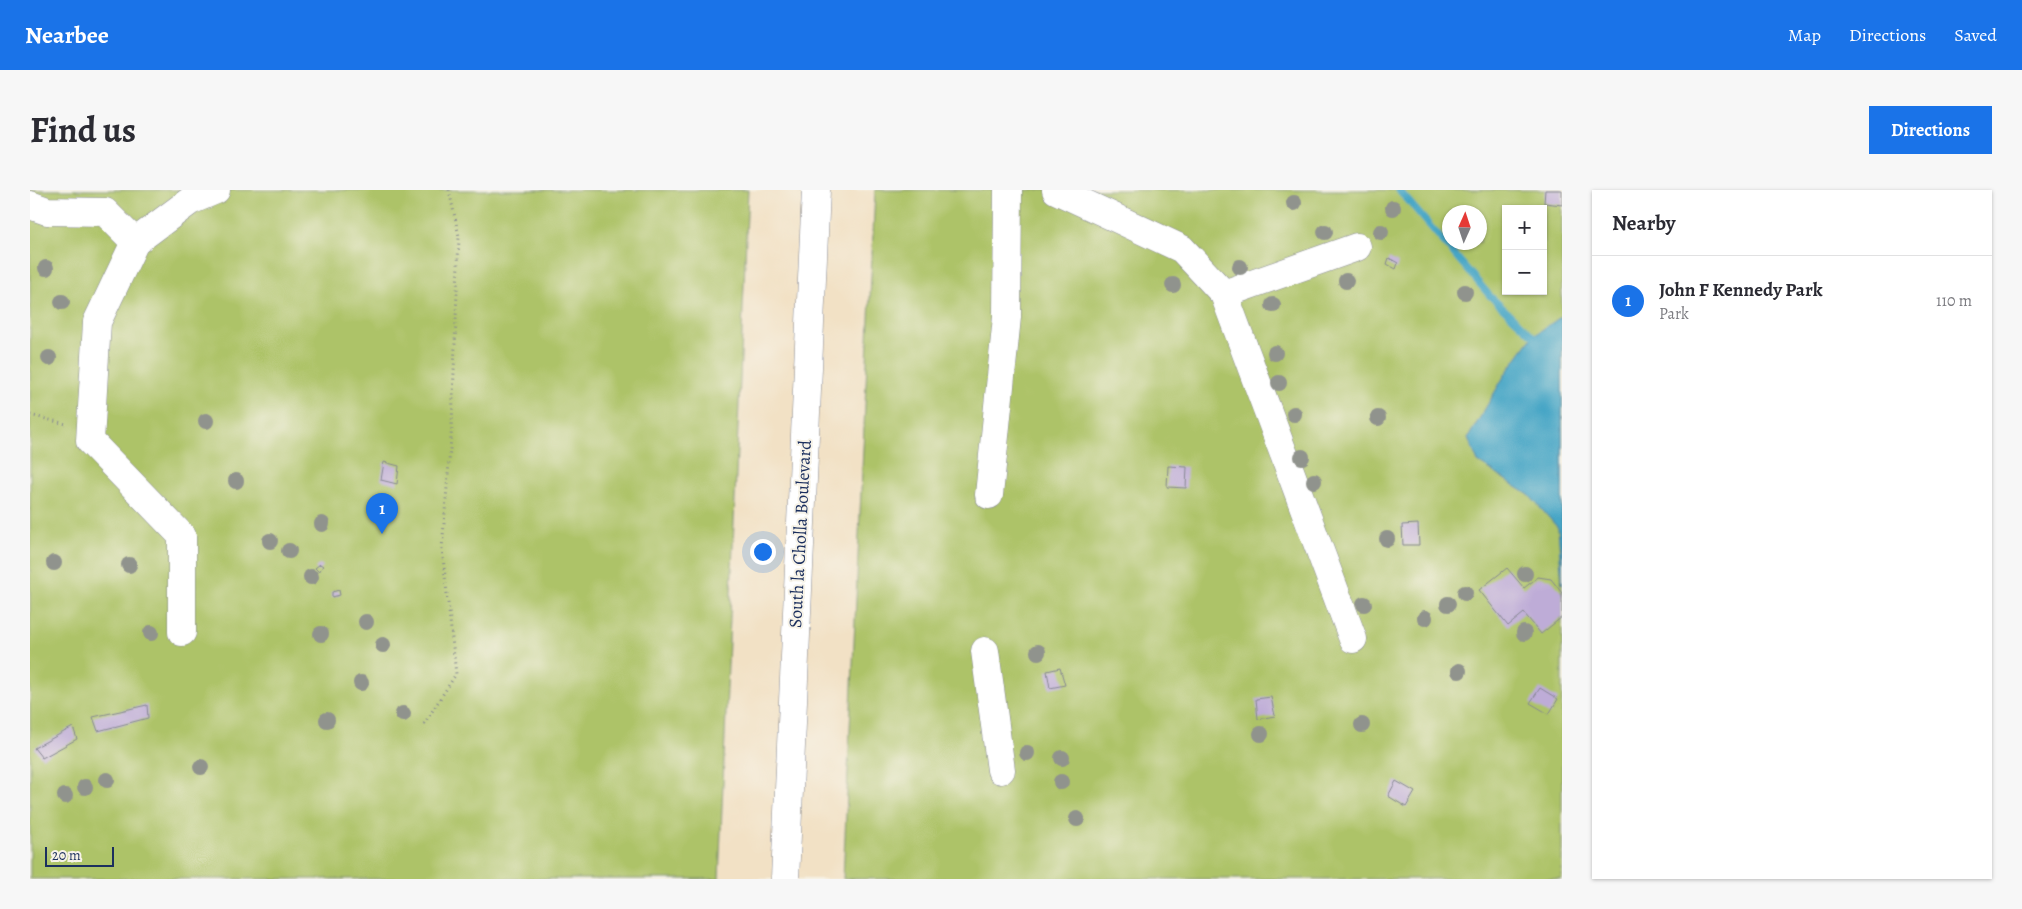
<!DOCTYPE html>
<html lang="en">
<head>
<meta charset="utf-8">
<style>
  body { margin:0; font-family:Alegreya,serif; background:#f7f7f7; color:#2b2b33 }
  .controls { position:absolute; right:15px; top:15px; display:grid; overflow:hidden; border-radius:0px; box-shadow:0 1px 4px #0004 }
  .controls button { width:45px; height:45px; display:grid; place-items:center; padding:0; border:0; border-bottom:1px solid #e1e1e2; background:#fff; color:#2b2b33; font:25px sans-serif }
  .compass { position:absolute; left:1412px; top:15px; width:45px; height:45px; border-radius:50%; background:#fff; box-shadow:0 1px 4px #0004; rotate:3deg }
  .scale { position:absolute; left:15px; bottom:12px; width:69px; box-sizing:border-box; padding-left:5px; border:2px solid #1b2f5e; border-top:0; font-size:14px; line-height:18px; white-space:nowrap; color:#1b2f5e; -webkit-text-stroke:4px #f7f3e8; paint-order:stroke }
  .you { position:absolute; left:732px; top:361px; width:18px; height:18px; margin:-12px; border:4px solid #fff; border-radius:50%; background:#1a73e8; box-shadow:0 0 0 8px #1a73e833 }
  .badge { display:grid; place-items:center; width:32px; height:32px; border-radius:50%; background:#1a73e8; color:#fff; font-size:16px; font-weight:700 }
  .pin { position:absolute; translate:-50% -41px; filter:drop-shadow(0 1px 2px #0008) }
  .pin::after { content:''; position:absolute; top:26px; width:18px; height:15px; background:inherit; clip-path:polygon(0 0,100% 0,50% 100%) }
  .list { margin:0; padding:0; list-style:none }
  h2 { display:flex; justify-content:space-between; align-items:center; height:65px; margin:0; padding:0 20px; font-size:21px }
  h2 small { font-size:16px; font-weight:400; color:#7c7c81 }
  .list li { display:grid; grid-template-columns:32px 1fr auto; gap:15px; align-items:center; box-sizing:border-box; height:90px; padding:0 20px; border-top:1px solid #e1e1e2 }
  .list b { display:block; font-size:19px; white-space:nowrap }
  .list p { margin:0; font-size:16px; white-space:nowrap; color:#7c7c81 }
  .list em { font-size:16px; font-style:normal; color:#7c7c81 }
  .map { position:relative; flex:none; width:1532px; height:689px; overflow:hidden; border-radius:0px }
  header { display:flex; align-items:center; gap:30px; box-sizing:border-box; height:70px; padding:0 25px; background:#1a73e8; color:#fff }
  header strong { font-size:24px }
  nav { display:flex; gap:28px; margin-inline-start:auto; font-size:18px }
  .intro { display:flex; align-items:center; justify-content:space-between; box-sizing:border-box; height:120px; padding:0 30px }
  h1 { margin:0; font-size:35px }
  .button { padding:12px 22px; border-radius:0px; background:#1a73e8; color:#fff; font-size:18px; font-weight:700 }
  main { display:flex; gap:30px; padding:0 30px }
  aside { flex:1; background:#fff; border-radius:0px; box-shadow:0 1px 4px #0004 }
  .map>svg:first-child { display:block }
  .green { fill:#adc368; stroke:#647963; fill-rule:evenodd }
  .water { fill:#46a6c6; stroke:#306a92 }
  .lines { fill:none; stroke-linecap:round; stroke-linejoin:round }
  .stream { stroke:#46a6c6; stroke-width:7 }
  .building { fill:#beacd7 }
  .minor-casing { stroke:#868892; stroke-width:29 }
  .major-casing { stroke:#868892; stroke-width:29 }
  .path { stroke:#868892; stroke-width:3; stroke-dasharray:1 4; stroke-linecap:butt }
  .minor { stroke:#fff; stroke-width:28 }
  .major { stroke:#fff; stroke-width:28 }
  .tree { fill:#90938d }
  .labels { text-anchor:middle; stroke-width:4; stroke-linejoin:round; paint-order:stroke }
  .street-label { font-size:18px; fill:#1b2f5e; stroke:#f7f3e8 }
</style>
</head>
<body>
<header>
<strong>Nearbee</strong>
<nav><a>Map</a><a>Directions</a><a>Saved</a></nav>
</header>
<div class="intro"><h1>Find us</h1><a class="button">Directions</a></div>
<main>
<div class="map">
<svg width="1532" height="689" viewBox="0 0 1532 689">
  <rect width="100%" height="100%" fill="#f7f3e8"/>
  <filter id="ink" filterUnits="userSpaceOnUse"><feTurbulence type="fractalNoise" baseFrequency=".02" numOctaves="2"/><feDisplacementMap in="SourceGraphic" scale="10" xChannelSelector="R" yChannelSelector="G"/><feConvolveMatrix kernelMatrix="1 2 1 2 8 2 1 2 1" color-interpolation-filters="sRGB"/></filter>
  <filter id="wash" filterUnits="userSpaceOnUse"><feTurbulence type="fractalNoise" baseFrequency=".0096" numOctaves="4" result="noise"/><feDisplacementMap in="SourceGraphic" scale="20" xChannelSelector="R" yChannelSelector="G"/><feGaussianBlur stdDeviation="1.12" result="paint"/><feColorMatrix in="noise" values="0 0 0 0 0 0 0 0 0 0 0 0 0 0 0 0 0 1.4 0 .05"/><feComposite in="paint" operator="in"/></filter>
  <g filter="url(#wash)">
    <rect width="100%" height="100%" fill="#f2e1c5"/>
    <!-- green -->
    <g class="green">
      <path d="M0 0H718L689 689H0Z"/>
      <path d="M845 0H1532V689H813ZM1476 19H1513V101H1476ZM1420 22H1450V52H1420Z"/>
    </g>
    <!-- water -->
    <path class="water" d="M1529 128H1532V394L1528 338 1499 305 1448 272 1438 248 1476 183 1503 146Z"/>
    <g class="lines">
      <!-- stream -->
      <path class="stream" d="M1369 0 1460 106 1503 146"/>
    </g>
    <g id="blocks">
      <!-- building -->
      <g class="building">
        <path d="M1515 0H1532V15L1514 13Z"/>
        <path d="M1359 68 1368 73 1366 79 1357 74Z"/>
        <path d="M354 272 369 276 367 294 351 290Z"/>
        <path d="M1138 276 1157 277 1156 298 1137 297Z"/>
        <path d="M1388 334 1389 355H1373L1372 335Z"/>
        <path d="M290 374 293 376 289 382 285 378Z"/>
        <path d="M1477 378 1494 398 1508 387 1521 389 1532 403V427L1511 444 1494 423 1478 436 1449 400Z"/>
        <path d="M309 400 310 405 302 407V402Z"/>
        <path d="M1030 478 1035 495 1020 498 1017 481Z"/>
        <path d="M1510 498 1528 509 1519 524 1500 513Z"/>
        <path d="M1241 507 1245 526 1228 529 1226 509Z"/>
        <path d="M117 515 118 528 68 541 63 527Z"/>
        <path d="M43 537 47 549 12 568 4 558Z"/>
        <path d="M1366 591 1385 602 1376 617 1358 606Z"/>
      </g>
    </g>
  </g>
  <g filter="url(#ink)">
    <use href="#blocks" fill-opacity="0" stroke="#868892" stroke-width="1"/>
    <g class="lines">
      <!-- minor casing -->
      <g class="minor-casing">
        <g id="minor">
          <path d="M1026 0 1152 59 1194 104 1323 449"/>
          <path d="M0 15 17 21 75 22 105 52 67 132 60 251 152 346V442"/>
          <path d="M105 52 160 11 186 0"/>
          <path d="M1194 104 1327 57"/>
          <path d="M959 305 977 127 978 0"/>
          <path d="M955 461 971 580"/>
        </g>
      </g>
      <!-- major casing -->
      <g class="major-casing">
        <path id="major" d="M755 689 786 0"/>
      </g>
      <!-- path -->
      <g class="path">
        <path d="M0 225 36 234"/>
        <path d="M394 534 426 484 412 359 422 235 429 46 419 0"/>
      </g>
      <!-- minor -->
      <use href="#minor" class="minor"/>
      <!-- major -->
      <use href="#major" class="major"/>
    </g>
    <!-- trees -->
    <g class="tree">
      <circle cx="1264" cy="13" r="8"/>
      <circle cx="1363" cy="18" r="8"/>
      <circle cx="1295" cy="42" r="8"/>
      <circle cx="1351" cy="42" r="8"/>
      <circle cx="1210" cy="77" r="8"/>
      <circle cx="16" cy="78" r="8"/>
      <circle cx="1316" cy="91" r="8"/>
      <circle cx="1143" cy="95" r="8"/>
      <circle cx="1435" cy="102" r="8"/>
      <circle cx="32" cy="112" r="8"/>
      <circle cx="1243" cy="115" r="8"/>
      <circle cx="1245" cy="163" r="8"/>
      <circle cx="19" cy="168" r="8"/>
      <circle cx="1249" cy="193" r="8"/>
      <circle cx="1264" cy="224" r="8"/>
      <circle cx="1348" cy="228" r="8"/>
      <circle cx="176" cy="231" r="8"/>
      <circle cx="1272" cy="267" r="8"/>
      <circle cx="206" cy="291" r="8"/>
      <circle cx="1284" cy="291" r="8"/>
      <circle cx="292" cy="334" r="8"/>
      <circle cx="1357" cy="349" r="8"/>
      <circle cx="240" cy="351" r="8"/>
      <circle cx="259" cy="361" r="8"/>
      <circle cx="24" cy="373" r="8"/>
      <circle cx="99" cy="375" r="8"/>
      <circle cx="1495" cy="384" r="8"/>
      <circle cx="281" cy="387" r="8"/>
      <circle cx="1435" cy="403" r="8"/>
      <circle cx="1334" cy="414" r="8"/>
      <circle cx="1418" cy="414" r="8"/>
      <circle cx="1395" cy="428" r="8"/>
      <circle cx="336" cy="432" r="8"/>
      <circle cx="121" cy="443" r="8"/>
      <circle cx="1494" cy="443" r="8"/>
      <circle cx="291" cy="444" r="8"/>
      <circle cx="353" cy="455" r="8"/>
      <circle cx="1008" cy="462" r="8"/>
      <circle cx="1429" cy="481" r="8"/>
      <circle cx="331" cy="493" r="8"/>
      <circle cx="373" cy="524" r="8"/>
      <circle cx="297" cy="530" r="8"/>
      <circle cx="1332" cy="535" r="8"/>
      <circle cx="1231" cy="544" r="8"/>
      <circle cx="997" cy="563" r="8"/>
      <circle cx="1032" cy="568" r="8"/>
      <circle cx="171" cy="577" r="8"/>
      <circle cx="77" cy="590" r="8"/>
      <circle cx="1031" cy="592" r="8"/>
      <circle cx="55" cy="597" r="8"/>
      <circle cx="35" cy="606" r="8"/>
      <circle cx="1047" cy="629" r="8"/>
    </g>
  </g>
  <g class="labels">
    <!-- street labels -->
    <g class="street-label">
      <text transform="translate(770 344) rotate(-87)" y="6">South la Cholla Boulevard</text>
    </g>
  </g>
</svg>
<div class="controls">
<button>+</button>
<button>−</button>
</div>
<svg class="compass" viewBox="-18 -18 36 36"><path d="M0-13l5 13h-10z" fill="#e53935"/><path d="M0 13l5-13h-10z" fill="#7c7c81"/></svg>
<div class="scale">20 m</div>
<div class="you"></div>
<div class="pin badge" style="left:352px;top:344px">1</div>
</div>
<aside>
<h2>Nearby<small></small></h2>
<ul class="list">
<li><span class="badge">1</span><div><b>John F Kennedy Park</b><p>Park</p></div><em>110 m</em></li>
</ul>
</aside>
</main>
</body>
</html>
